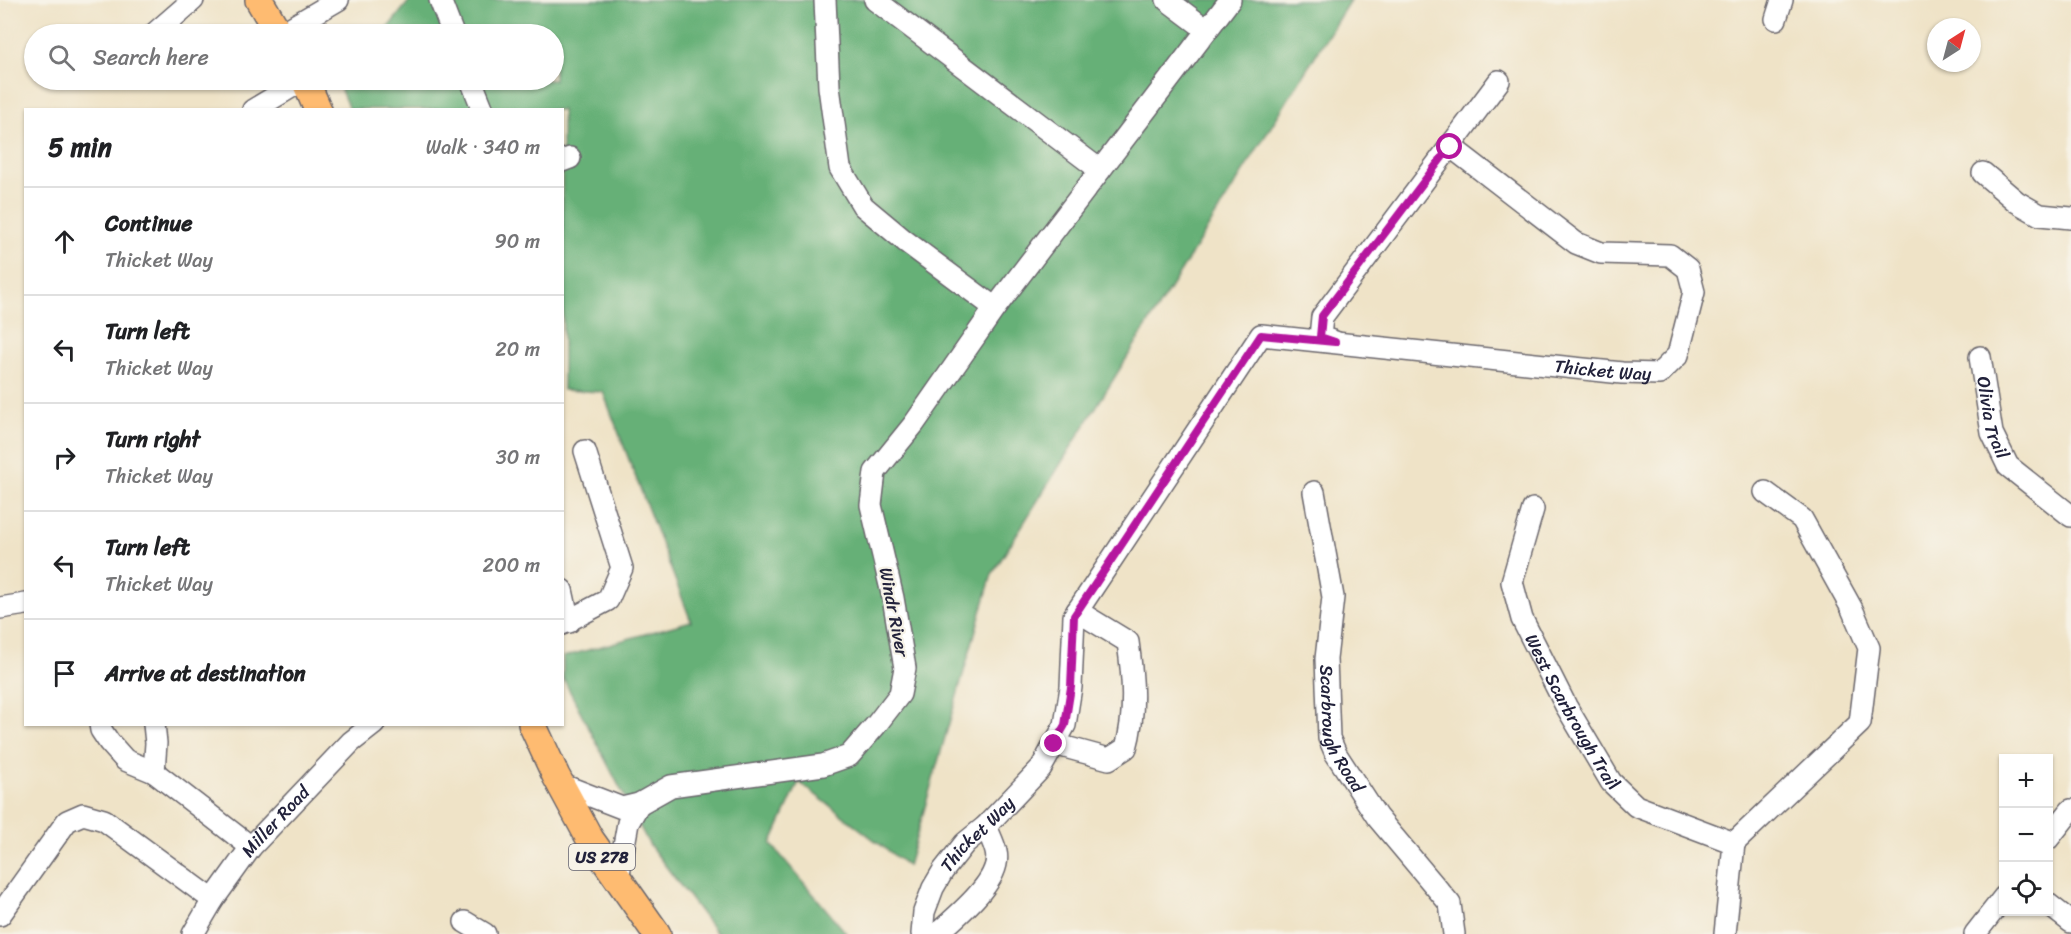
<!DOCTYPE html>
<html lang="en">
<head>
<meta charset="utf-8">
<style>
  body { margin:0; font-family:Sriracha,sans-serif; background:#f2f2f2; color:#202124 }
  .controls { position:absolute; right:18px; bottom:18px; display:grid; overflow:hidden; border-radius:0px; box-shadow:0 2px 4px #0004 }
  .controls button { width:54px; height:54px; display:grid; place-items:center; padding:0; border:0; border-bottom:2px solid #e0e0e0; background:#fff; color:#202124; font:30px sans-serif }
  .compass { position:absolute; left:1927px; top:18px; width:54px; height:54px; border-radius:50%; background:#fff; box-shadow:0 2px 4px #0004; rotate:36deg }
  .stop { position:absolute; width:18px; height:18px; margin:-14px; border:4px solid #b5179e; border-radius:50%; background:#fff }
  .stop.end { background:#b5179e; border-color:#fff; box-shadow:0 2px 6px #0008 }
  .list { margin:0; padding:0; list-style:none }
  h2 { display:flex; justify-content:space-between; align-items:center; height:78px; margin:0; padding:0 24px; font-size:26px }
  h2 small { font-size:20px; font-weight:400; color:#757577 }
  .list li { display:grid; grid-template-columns:39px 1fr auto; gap:18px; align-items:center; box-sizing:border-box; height:108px; padding:0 24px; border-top:2px solid #e0e0e0 }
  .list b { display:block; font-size:22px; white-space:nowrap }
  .list p { margin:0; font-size:20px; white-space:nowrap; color:#757577 }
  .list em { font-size:20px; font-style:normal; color:#757577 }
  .icon { flex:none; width:33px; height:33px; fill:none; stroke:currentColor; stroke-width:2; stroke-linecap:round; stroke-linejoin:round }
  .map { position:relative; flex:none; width:2071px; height:934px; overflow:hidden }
  .search { position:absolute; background:#fff; box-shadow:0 2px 4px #0004; left:24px; top:24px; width:540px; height:66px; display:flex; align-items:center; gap:15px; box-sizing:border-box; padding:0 21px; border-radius:33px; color:#757577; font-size:22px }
  .panel { position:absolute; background:#fff; box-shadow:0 2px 4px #0004; left:24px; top:108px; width:540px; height:618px; border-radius:0px }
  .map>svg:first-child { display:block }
  .forest { fill:#66b077; stroke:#446959; stroke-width:1.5 }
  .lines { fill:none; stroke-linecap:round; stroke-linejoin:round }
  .minor-casing { stroke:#6a666c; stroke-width:24 }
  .major-casing { stroke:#6a666c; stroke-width:30 }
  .minor { stroke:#fff; stroke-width:21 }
  .major { stroke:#febb71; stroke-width:27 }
  .route { stroke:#b5179e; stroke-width:8 }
  .labels { text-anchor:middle; stroke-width:4.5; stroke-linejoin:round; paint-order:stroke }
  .shield { fill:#f7f3e8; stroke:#62616f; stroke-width:1.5 }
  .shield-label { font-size:16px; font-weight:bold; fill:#22223b }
  .street-label { font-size:18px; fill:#22223b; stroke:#f7f3e8 }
</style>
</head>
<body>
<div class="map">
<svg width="2071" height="934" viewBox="0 0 2071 934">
  <rect width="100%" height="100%" fill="#f7f3e8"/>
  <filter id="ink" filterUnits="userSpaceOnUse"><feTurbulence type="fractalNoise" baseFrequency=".0167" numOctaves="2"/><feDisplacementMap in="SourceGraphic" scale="12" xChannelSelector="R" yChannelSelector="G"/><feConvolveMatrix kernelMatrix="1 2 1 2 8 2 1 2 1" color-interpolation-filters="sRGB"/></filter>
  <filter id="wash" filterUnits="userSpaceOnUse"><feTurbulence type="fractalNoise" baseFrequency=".008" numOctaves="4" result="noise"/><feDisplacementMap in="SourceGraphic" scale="24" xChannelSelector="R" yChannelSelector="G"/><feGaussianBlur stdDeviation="1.35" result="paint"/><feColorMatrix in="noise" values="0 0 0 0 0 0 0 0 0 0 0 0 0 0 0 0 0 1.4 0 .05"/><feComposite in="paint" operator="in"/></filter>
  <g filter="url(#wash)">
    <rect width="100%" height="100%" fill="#efe3c7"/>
    <!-- forest -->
    <path class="forest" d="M410 0H1350L992 574 908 866 799 782 771 844 847 934H717L649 844 563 678V657L691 621 603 392 563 390 562 110 349 109 340 88 347 80H554V34H383Z"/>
  </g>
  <g filter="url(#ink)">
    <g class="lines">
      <!-- minor casing -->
      <g class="minor-casing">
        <g id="minor">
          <path d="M440 0 453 34"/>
          <path d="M825 0 829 87 840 168 863 206 905 241 995 308"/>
          <path d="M875 0 1100 170"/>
          <path d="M1167 0 1207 30"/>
          <path d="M1776 19 1782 0"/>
          <path d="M154 34 193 0"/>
          <path d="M280 34 338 0"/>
          <path d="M471 80 483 110"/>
          <path d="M253 110 303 80"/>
          <path d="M562 161 570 158"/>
          <path d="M1983 173 2017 202 2040 215 2071 218"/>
          <path d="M1335 342 1320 337 1322 317 1499 81"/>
          <path id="s1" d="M1980 357 1992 433 2008 466 2071 516"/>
          <path id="s2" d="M1314 492 1333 597 1326 659 1329 738 1336 754 1377 817 1450 904 1454 934"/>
          <path id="s3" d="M1533 509 1512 582 1522 619 1566 706 1611 782 1636 806 1734 843"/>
          <path d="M562 590 569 622"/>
          <path d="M0 608 26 604"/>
          <path d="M562 624 608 600 622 568 585 451"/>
          <path d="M100 724 101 730 109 742 125 760 154 772 251 847"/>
          <path d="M154 724 156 743 154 772"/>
          <path d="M1054 744 1109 759 1126 748C1136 713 1133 678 1128 642L1077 611"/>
          <path d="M560 784 622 808 639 804 671 786 823 765 849 756 876 725 900 694 905 668 893 598 871 505 875 472 914 424 995 308 1230 0"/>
          <path d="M2048 839 2071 810"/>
          <path d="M618 879 628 823 639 804"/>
          <path d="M2048 904 2071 922"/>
          <path d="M0 915 67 821 83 814 104 820 213 900"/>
          <path d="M465 922 485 934"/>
          <path id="s4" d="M193 934 213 900 251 847 351 742 374 724"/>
          <path id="s5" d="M922 934 924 912 933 888 943 871 965 843 986 826 1041 768 1065 725 1071 687 1074 616 1261 335 1622 373 1659 374 1678 355 1694 292 1688 269 1670 255 1601 253 1576 243 1450 146"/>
          <path d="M937 934C955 917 1003 880 996 852 994 843 989 834 986 826"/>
          <path d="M1725 934 1734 843 1860 723 1869 648 1852 609 1802 519 1765 492"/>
          <path d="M1975 934 2004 897"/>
        </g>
      </g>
      <!-- major casing -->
      <g class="major-casing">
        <g id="major">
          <path d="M259 0 279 34"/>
          <path d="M305 80 318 110"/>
          <path d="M532 724 556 776 590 839 657 934"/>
        </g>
      </g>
      <!-- minor -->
      <use href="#minor" class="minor"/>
      <!-- major -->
      <use href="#major" class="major"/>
    </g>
  </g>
  <g class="lines" filter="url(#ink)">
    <!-- route -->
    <path class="route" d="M1054 744 1065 725 1071 687 1074 616 1261 335 1335 342 1320 337 1322 316 1450 147"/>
  </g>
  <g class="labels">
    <!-- shield labels -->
    <rect class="shield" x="569" y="844" width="66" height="26" rx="4.5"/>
    <g class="shield-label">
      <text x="602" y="863">US 278</text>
    </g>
    <!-- street labels -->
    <g class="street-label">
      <text dy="6" stroke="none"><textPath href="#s5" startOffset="1050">Thicket Way</textPath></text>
      <text dy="6" stroke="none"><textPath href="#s1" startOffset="62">Olivia Trail</textPath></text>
      <text transform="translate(894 612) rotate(79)" y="6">Windr River</text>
      <text dy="6" stroke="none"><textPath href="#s3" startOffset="220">West Scarbrough Trail</textPath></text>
      <text dy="6" stroke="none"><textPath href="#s2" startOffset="242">Scarbrough Road</textPath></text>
      <text dy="6" stroke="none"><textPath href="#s4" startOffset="140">Miller Road</textPath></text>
      <text dy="6" stroke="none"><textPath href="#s5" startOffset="118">Thicket Way</textPath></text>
    </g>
  </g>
</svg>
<div class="controls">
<button>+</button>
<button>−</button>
<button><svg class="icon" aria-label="locate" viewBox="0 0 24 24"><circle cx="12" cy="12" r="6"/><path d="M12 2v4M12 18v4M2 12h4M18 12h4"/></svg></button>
</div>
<svg class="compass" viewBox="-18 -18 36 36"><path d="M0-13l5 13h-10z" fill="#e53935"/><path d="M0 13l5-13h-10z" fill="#757577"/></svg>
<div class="stop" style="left:1450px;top:147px"></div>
<div class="stop end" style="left:1054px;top:744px"></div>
<div class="search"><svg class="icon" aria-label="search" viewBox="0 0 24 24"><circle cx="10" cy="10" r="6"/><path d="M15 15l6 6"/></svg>Search here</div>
<section class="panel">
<h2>5 min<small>Walk · 340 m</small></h2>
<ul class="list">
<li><svg class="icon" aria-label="ahead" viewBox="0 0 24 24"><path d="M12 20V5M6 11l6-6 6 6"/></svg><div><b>Continue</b><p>Thicket Way</p></div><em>90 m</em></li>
<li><svg class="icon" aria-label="left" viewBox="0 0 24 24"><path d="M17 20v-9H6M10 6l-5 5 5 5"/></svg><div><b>Turn left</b><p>Thicket Way</p></div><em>20 m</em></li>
<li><svg class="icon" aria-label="right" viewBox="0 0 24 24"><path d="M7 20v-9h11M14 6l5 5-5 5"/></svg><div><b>Turn right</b><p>Thicket Way</p></div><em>30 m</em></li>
<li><svg class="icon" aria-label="left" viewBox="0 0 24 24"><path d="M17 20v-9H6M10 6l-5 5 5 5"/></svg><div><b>Turn left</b><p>Thicket Way</p></div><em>200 m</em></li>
<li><svg class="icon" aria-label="arrive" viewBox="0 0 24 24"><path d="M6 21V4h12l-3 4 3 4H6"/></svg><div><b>Arrive at destination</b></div></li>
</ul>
</section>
</div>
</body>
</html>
